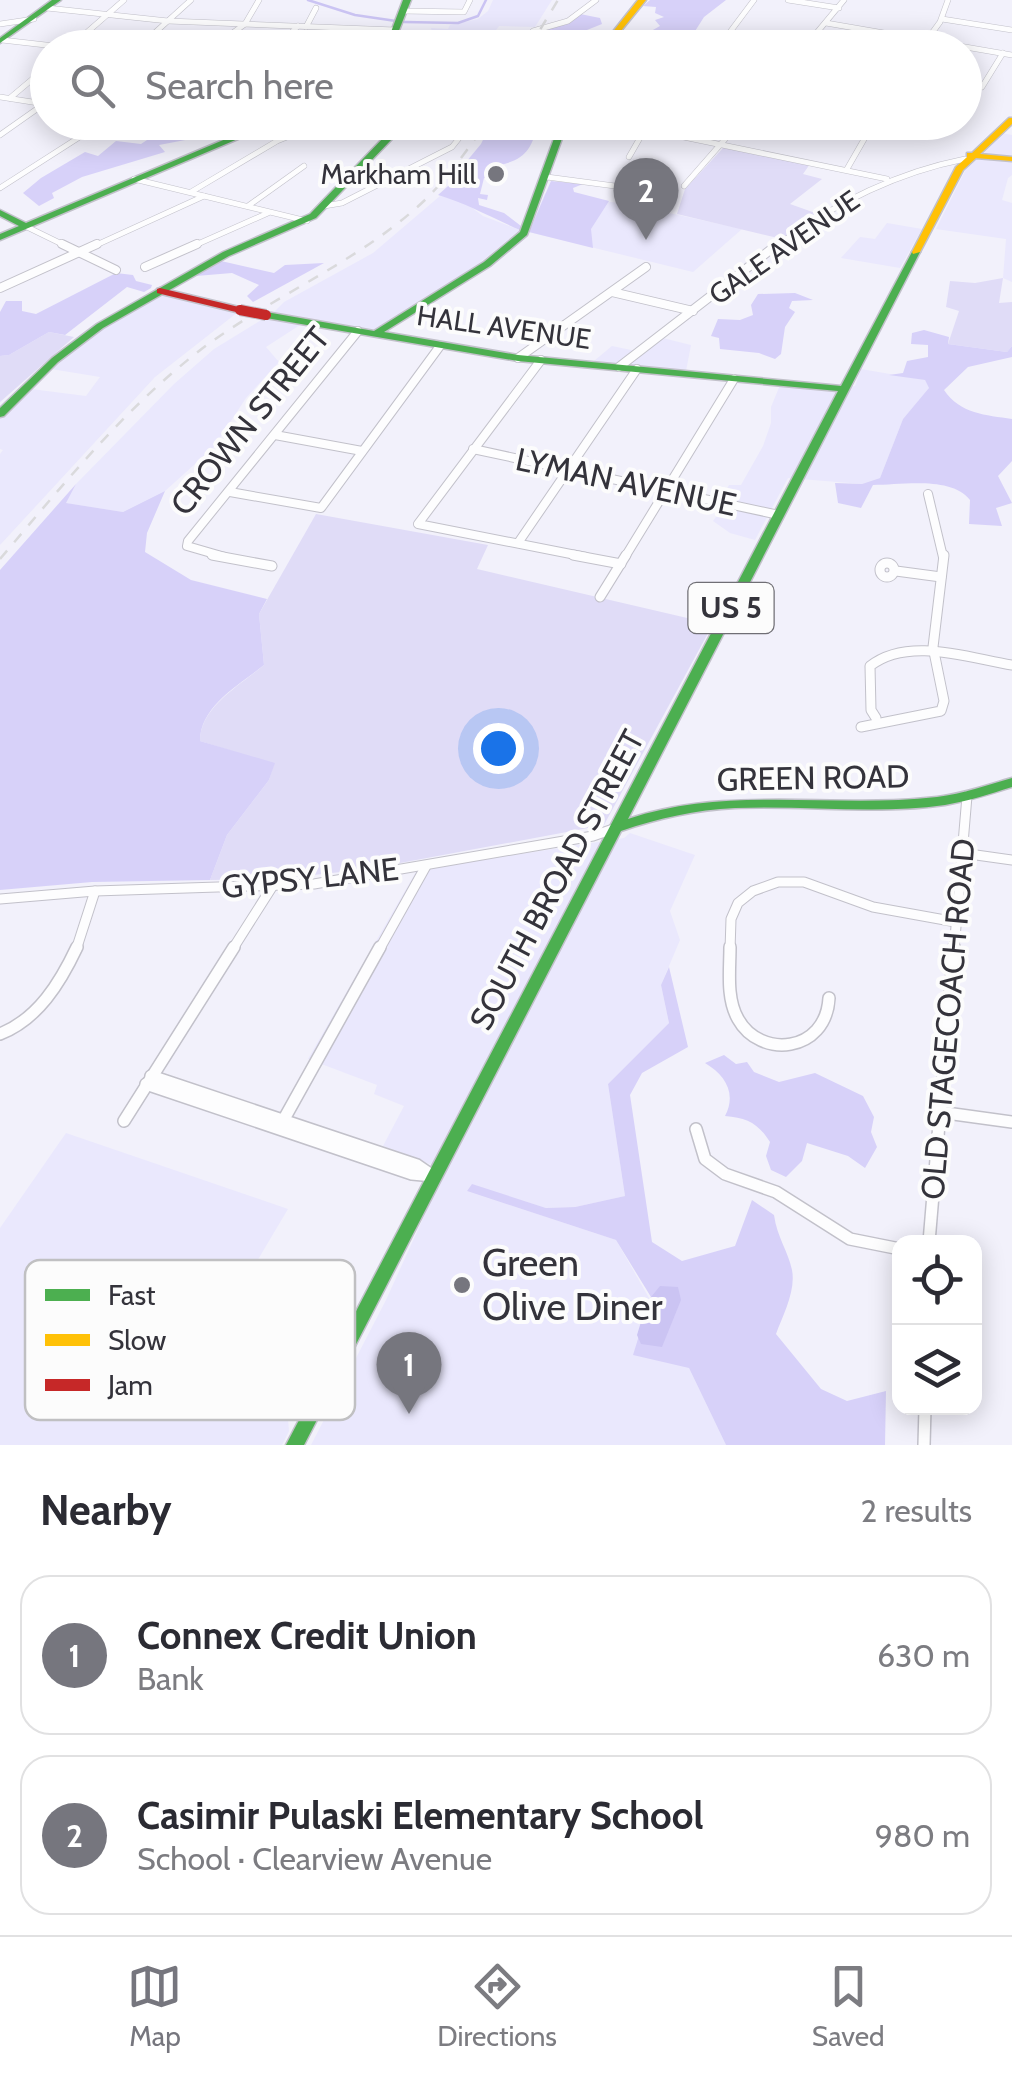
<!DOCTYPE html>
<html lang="en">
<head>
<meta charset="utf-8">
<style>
  body { margin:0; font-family:Cabin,sans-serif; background:#f2f2f3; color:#2b2b33 }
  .controls { position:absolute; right:30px; bottom:30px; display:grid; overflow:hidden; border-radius:20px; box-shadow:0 5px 25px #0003 }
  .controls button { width:90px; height:90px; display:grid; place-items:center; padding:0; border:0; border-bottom:2px solid #e1e1e2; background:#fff; color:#2b2b33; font:50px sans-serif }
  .you { position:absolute; left:498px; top:748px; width:35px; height:35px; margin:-25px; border:8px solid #fff; border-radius:50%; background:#1a73e8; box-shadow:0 0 0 15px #1a73e833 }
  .badge { display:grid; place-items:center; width:65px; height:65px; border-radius:50%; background:#76767e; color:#fff; font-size:32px; font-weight:700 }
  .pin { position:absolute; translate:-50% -82px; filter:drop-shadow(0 2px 5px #0008) }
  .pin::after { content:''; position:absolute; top:52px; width:35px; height:30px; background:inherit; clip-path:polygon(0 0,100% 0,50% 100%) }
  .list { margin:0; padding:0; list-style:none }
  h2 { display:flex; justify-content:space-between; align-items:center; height:130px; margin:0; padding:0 40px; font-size:42px }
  h2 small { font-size:32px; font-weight:400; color:#7c7c81 }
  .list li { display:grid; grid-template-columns:65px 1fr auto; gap:30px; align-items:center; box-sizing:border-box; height:160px; margin:0 20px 20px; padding:0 20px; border:2px solid #e1e1e2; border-radius:30px }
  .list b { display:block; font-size:38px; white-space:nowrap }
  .list p { margin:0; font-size:32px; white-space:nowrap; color:#7c7c81 }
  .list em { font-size:32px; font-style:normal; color:#7c7c81 }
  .icon { flex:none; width:55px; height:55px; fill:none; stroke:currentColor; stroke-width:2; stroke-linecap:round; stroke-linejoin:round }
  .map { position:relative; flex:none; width:1012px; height:1445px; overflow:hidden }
  .search { position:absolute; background:#fff; box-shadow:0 5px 25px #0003; left:30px; right:30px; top:30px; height:110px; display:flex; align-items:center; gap:25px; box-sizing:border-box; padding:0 35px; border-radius:55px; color:#7c7c81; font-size:38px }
  .sheet { height:490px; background:#fff }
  nav { display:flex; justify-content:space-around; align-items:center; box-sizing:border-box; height:140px; border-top:2px solid #e1e1e2; background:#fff; font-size:28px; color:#7c7c81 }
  nav a { display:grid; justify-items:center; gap:5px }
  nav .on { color:#76767e }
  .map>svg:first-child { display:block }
  .built { fill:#eae8fd }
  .green { fill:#e0dcf7 }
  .forest { fill:#d7d1f9 }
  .water { fill:#cbc4f3 }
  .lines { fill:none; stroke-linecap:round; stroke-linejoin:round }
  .stream { stroke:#cbc4f3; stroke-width:2.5 }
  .street-far3-casing { stroke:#c2c1ca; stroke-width:6 }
  .street-far2-casing { stroke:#c2c1ca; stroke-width:10 }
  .street-far1-casing { stroke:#c2c1ca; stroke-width:11 }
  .street-casing { stroke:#c2c1ca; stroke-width:14 }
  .fast-casing { stroke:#c2c1ca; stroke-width:3 }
  .slow-casing { stroke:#c2c1ca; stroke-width:3 }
  .jam-casing { stroke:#c2c1ca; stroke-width:3 }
  .street-far3 { stroke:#fdfdfe; stroke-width:5 }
  .street-far2 { stroke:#fdfdfe; stroke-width:8 }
  .street-far1 { stroke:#fdfdfe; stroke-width:9 }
  .street { stroke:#fdfdfe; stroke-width:11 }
  .fast { fill:#4caf50; fill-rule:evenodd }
  .slow { fill:#ffc107; fill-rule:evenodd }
  .jam { fill:#c62828; fill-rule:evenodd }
  .rail { stroke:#dadadc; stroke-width:2.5; stroke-dasharray:11 11; stroke-linecap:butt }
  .jam-bridge-casing { stroke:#c2c1ca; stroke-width:12; stroke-linecap:butt }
  .jam-bridge { stroke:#c62828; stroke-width:10 }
  .poi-dot { fill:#76767e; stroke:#fcfcfc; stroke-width:4 }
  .labels { text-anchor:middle; stroke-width:8; stroke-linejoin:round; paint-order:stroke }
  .far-poi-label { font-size:28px; fill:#34333b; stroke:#fcfcfc; text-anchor:end }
  .far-street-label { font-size:28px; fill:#34333b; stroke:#fcfcfc }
  .shield { fill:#fcfcfc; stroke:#706f75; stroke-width:2.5 }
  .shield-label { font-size:30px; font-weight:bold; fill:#34333b }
  .street-label { font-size:32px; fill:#34333b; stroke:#fcfcfc }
  .near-poi-label { font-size:38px; fill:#34333b; stroke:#fcfcfc; text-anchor:start }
  .key { fill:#fcfcfc; stroke:#c0c0c2; stroke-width:2.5 }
  .key-label { font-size:28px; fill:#34333b }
</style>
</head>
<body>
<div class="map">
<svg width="1012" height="1445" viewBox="0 0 1012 1445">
  <rect width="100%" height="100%" fill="#f2f1fb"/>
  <!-- built -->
  <g class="built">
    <path d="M493 0H552L535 27 499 26 490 39 522 41 518 47 428 48 433 36 431 28 448 29 450 25 478 19 488 11Z"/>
    <path d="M1002 133 1012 135V175L1008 178 1002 200 1012 203V282L1003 278 1006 239 936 229 969 163Z"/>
    <path d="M545 193 633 205 742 229 693 272 529 232Z"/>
    <path d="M440 196 463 201 483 216 520 230 471 270 373 330 274 312 284 302 373 253Z"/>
    <path d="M887 223 922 229 900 268 841 258 860 237 875 239Z"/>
    <path d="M161 293 238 312 155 377 0 545V454L3 450 0 449V419L31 389 86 396 100 377 51 369 77 345Z"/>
    <path d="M266 317 300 325 266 347 279 362 246 398 214 447 165 491 123 512 65 503 76 484 174 384 214 349Z"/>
    <path d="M655 336 691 345 686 371 594 361 612 346 636 351Z"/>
    <path d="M861 369 925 380 930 388 903 419 880 478 862 484 788 478 755 540 730 533 713 521 732 496 724 494 729 485H741L763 446 771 423V407L780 385 831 389 855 386Z"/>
    <path d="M630 833 695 855 670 911 680 940 661 985 669 1023 608 1084 625 1196 575 1207 546 1208 472 1185 467 1191 616 1240 689 1368 726 1445H311L386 1300 445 1170 383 1146 404 1106 374 1094 377 1085 308 1059 417 870 624 838Z"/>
    <path d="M66 1133 288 1209 212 1337 243 1351 256 1361 265 1390 288 1419 289 1431 282 1445H0V1228Z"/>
  </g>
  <!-- green -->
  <g class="green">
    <path d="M724 147 810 164 803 174 822 179 790 204 821 215 782 239 677 214 685 189Z"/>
    <path d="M1003 278 999 303 1012 302V346L1007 352 948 344 959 311 946 307 950 281 975 283Z"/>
    <path d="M49 332 74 337 0 402V356L9 355Z"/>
    <path d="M316 514 488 545 477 569 713 624 604 825 368 869 277 879 210 880 227 835 269 780 274 764 200 741C200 707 239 686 264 665L259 614Z"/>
  </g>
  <!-- forest -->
  <g class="forest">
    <path d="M650 0H726L704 17 685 47H643L635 40 660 26 655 20 664 17 655 13 656 7 643 6Z"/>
    <path d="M580 14 600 18 602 24 582 32 589 38 575 42 576 47 536 48 546 28Z"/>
    <path d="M193 122 240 123 238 130 159 145 165 152 82 177 52 193 54 198 39 206 23 193 41 178 85 152 98 156 116 141 141 144 150 138 192 130 179 126Z"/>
    <path d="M491 123H539C531 148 527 159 500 165L494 174 501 176 497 180 484 178 480 194 488 195 487 200 478 198 479 205 504 213 521 226 520 230C492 218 466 203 438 195L466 170V162L481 144Z"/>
    <path d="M551 181 583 184 573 188 574 192 609 201 591 229 593 248 529 232Z"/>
    <path d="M221 261 274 273 285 265 324 263 253 302 247 296 259 285 232 273 196 276Z"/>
    <path d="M116 273 133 275 136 281 152 285 151 288 144 292 127 287 65 335 49 332 9 355 0 356V312L6 301H22V311L36 314Z"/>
    <path d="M795 293 813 300 792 301 789 308 795 312 785 327 781 354 775 359 759 353 720 349 719 338 711 336 718 319 740 320 753 315 751 305 758 294Z"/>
    <path d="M924 330 949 337 948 344 1007 352 1012 346V357L968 367 944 390C960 414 986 415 1012 419V461L998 476 1012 503 996 508 1002 526 969 524 970 500C951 476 902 485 873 485L861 508 838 503 835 483 862 484 880 478 903 419 929 388 925 380 889 375 903 373 907 361 928 357V345L911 344 912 333Z"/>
    <path d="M76 484 66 503 123 512 165 491 147 533 145 552 191 580 267 599 259 614 264 665C239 685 200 706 200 741L275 763 269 780 227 835 210 880 92 882 0 890V570Z"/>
    <path d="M669 967 688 1047 642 1073 630 1095 652 1242 682 1261 735 1246 752 1200 774 1215C777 1237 788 1251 792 1270 796 1291 783 1315 776 1334L821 1389 847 1401 886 1391 885 1445H726L689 1368 633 1355 651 1297 616 1240 467 1191 472 1184 546 1208 575 1207 625 1196 608 1084 669 1023 661 985Z"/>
    <path d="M724 1055 736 1064 747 1062 754 1072 779 1082 815 1073 863 1096 874 1117 871 1132 877 1147 865 1168 848 1156 807 1143 802 1161 786 1177 771 1170 766 1156 770 1142C758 1123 747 1118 725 1116 737 1093 725 1075 705 1063Z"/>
  </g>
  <!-- water -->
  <path class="water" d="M660 1286 678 1287 681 1300 662 1347 641 1344 637 1335 647 1302Z"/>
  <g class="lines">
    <!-- stream -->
    <g class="stream">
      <path d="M308 0 355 15 396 21"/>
      <path d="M404 22 458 23 478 16 486 0"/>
    </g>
    <!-- street-far3 casing -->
    <g class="street-far3-casing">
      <g id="street-far3">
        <path d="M788 0 839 8"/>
        <path d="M47 8 168 21 395 30"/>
        <path d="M403 11 464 12 470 0"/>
        <path d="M942 19 1012 30"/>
        <path d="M826 23 1012 55"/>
        <path d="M0 24 34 19"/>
        <path d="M306 27 316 8"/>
        <path d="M2 40 72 48"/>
        <path d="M463 45 523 44"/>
        <path d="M69 48 124 0"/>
        <path d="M138 48 191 0"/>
        <path d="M212 48 245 24 259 0"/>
        <path d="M276 48 298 26"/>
        <path d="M520 48 533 31 568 21 596 0"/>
        <path d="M718 48 754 0"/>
        <path d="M804 48 844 0"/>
        <path d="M921 48 940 22 948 0"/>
        <path d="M982 87 1003 53"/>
        <path d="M0 97 45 104"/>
        <path d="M10 98 48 66"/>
        <path d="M157 122 174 125"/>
        <path d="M611 122 887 179"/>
        <path d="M0 135 44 104"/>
        <path d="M629 157 645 129"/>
        <path d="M847 169 874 122"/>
        <path d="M547 177 645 190"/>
        <path d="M134 179 307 221"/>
        <path d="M684 186 740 122"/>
        <path d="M0 188 103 122"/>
        <path d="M191 192 277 141 325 122"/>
        <path d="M248 206 304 166"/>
        <path d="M324 206 342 203 452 147 472 122"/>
        <path d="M25 226 68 247"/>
        <path d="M92 247 204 196"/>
        <path d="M191 247 268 213"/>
        <path d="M775 247C833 204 894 173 965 159"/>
      </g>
    </g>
    <!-- street-far2 casing -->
    <g class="street-far2-casing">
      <g id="street-far2">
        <path d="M62 244 116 270"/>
        <path d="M145 267 197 244"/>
        <path d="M0 288 97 244"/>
        <path d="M612 292 693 311"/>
        <path d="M518 358 646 267"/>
        <path d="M541 360 418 524 586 557"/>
        <path d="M619 367 778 244"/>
        <path d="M275 435 362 451"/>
        <path d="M473 449 779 515"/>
        <path d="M230 492 321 508 440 346"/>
        <path d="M928 494 943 557"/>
        <path d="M518 543 637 369"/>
        <path d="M225 557 187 546 188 541 358 331"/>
        <path d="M625 557 734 379"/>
      </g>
    </g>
    <!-- street-far1 casing -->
    <g class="street-far1-casing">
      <g id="street-far1">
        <path d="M212 555 272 566"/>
        <path d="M573 555 621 564"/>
        <circle cx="887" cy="570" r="7"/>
        <path d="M896 571 941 577"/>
        <path d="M600 597 626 555"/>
        <path d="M876 718 871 710 870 666C908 636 969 658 1012 665"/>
        <path d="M861 727 941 711 944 701 933 647 944 555"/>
        <path d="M962 853 1012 860"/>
        <path d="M0 899 95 891 314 884 593 836 616 828"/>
        <path d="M76 950 95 891"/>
        <path d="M232 950 272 887"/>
        <path d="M379 950 426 866"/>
        <path d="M730 950 731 919 738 903 753 891 778 882H804L873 907 956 922"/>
        <path d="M954 950 967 796"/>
      </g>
    </g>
    <!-- street casing -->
    <g class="street-casing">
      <g id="street">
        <path d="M730 947C730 970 726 998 738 1019 760 1059 826 1053 829 998"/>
        <path d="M0 1034C38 1019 60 983 77 947"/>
        <path d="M151 1076 417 1165 433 1176"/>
        <path d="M146 1084 412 1174 433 1176"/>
        <path d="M939 1112 1012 1122"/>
        <path d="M124 1121 234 947"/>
        <path d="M279 1128 380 947"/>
        <path d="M696 1129 705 1159 725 1174 776 1192 850 1239 900 1249"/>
        <path d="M929 1242 954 947"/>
        <path d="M924 1445 925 1408"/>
      </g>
    </g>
    <!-- fast casing -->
    <g class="fast-casing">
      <g id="fast">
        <path d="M52 0H61L0 43V38Z"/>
        <path d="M403 0H411L392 48H385Z"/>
        <path d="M266 122H278L0 240V234L19 226 0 216V210L26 223Z"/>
        <path d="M391 122H399L392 139 316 218 229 256 103 328 58 362 4 416 0 417V408L52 358 97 324 223 252 310 214 385 136Z"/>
        <path d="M560 122H568L527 235 490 266 384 332 518 355 841 386 912 252 916 249 920 252 628 819C729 785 833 809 937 797 963 794 987 785 1012 778V787C990 794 968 801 945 805 876 815 805 805 735 808 695 810 659 818 621 831L304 1445H286L838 391 518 361 266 318 261 315 266 312 374 331 484 262 520 232Z"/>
      </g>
    </g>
    <!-- slow casing -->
    <g class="slow-casing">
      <g id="slow">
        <path d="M638 0H646L607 48H600Z"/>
        <path d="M1009 118H1012V124L980 154 1012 157V161L976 158 963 170 920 252 913 254 912 252 956 167 967 157V153H972Z"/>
      </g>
    </g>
    <!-- jam casing -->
    <g class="jam-casing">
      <path id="jam" d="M160 288 243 308 245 310 240 313 157 293V289Z"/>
    </g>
    <!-- street-far3 -->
    <use href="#street-far3" class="street-far3"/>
    <!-- street-far2 -->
    <use href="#street-far2" class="street-far2"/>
    <!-- street-far1 -->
    <use href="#street-far1" class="street-far1"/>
    <!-- street -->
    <use href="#street" class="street"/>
    <!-- fast -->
    <use href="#fast" class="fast"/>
    <!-- slow -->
    <use href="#slow" class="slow"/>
    <!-- jam -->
    <use href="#jam" class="jam"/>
    <!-- rail -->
    <g class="rail">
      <path d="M529 48 558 0"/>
      <path d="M0 559C62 486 123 410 199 351 271 296 360 262 426 199 449 176 468 149 487 122"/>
    </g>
    <!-- jam-bridge casing -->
    <g class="jam-bridge-casing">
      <path id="jam-bridge" d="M240 310 266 315"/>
    </g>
    <!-- jam-bridge -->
    <use href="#jam-bridge" class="jam-bridge"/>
  </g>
  <!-- markers -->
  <g class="poi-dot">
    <circle cx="496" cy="174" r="10"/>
    <circle cx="462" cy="1285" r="10"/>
  </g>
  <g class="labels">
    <!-- far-poi labels -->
    <g class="far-poi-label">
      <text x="476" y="184">Markham Hill</text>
    </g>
    <!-- far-street labels -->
    <g class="far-street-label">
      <text transform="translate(784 247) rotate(-35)" y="10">GALE AVENUE</text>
      <text transform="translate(504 327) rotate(8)" y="10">HALL AVENUE</text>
    </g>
    <!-- shield labels -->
    <rect class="shield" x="688.5" y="583" width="85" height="50" rx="8"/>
    <g class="shield-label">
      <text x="731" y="618">US 5</text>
    </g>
    <!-- street labels -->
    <g class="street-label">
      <text transform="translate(250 421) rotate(-51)" y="11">CROWN STREET</text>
      <text transform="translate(626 482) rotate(12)" y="11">LYMAN AVENUE</text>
      <text transform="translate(813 778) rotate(-1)" y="11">GREEN ROAD</text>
      <text transform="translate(310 878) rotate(-6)" y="11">GYPSY LANE</text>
      <text transform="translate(557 880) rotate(-62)" y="11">SOUTH BROAD STREET</text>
      <text transform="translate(948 1019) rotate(-85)" y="11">OLD STAGECOACH ROAD</text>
    </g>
    <!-- near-poi labels -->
    <g class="near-poi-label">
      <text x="482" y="1276">Green<tspan x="482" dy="44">Olive Diner</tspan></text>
    </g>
  </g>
  <!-- legend -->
  <rect x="25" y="1260" width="330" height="160" rx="15" class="key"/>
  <rect x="45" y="1289" width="45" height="12" fill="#4caf50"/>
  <rect x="45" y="1334" width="45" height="12" fill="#ffc107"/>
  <rect x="45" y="1379" width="45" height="12" fill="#c62828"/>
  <g class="key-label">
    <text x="108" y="1305">Fast</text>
    <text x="108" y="1350">Slow</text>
    <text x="108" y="1395">Jam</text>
  </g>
</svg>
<div class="controls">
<button><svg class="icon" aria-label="locate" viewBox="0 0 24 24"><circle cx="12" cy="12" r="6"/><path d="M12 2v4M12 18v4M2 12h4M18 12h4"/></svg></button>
<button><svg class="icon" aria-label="layers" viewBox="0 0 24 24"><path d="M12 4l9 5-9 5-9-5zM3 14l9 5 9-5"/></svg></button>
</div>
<div class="you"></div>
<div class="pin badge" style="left:409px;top:1414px">1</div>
<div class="pin badge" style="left:646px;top:240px">2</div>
<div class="search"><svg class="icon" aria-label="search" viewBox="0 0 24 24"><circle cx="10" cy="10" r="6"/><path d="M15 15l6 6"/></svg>Search here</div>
</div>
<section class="sheet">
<h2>Nearby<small>2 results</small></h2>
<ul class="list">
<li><span class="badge">1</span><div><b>Connex Credit Union</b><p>Bank</p></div><em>630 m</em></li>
<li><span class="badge">2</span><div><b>Casimir Pulaski Elementary School</b><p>School · Clearview Avenue</p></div><em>980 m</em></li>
</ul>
</section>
<nav>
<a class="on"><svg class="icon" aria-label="map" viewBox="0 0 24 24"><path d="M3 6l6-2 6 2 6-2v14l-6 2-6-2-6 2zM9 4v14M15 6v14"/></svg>Map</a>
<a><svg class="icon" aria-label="directions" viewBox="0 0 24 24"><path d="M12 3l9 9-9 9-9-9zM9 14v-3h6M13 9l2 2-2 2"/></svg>Directions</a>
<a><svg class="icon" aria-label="saved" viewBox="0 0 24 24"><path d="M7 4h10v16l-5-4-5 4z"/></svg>Saved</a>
</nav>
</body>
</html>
